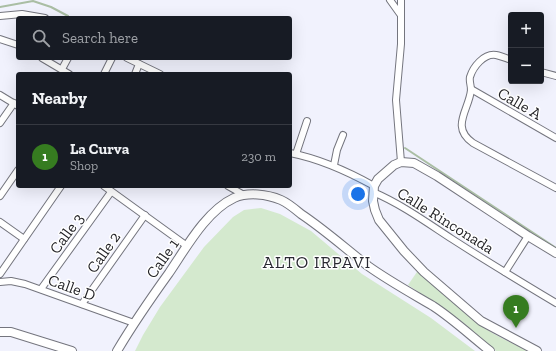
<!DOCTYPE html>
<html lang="en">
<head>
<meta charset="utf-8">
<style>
  body { margin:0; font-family:"Zilla Slab",serif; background:#242831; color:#f1f3f6 }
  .controls { position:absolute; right:12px; top:12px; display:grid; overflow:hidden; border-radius:4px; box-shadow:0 4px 16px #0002 }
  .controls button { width:36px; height:36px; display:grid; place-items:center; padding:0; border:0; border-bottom:1px solid #363941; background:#171b24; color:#f1f3f6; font:20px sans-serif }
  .you { position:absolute; left:358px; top:194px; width:14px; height:14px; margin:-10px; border:3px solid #fff; border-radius:50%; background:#1a73e8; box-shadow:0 0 0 6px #1a73e833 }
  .badge { display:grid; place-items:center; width:26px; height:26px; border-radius:50%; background:#367c20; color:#fff; font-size:13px; font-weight:700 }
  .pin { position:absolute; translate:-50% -33px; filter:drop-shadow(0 1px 2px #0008) }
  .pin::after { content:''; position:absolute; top:21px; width:14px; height:12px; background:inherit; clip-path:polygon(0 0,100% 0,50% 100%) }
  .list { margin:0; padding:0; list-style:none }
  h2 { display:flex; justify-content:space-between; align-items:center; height:52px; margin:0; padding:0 16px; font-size:17px }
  h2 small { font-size:13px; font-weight:400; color:#9ea1a6 }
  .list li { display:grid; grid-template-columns:26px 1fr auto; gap:12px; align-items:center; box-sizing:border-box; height:64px; padding:0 16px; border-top:1px solid #363941 }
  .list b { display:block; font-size:15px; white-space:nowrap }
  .list p { margin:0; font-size:13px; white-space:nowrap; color:#9ea1a6 }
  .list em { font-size:13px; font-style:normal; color:#9ea1a6 }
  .icon { flex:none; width:22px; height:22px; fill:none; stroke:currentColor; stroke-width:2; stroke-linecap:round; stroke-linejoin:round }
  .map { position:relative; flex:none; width:556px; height:351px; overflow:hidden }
  .search { position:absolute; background:#171b24; box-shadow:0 4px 16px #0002; left:16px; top:16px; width:276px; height:44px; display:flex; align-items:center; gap:10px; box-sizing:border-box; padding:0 14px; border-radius:4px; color:#9ea1a6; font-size:15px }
  .panel { position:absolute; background:#171b24; box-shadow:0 4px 16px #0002; left:16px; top:72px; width:276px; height:116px; border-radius:4px }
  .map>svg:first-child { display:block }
  .green { fill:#d4e9ce }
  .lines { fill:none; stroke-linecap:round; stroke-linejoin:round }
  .stream { stroke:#aabea4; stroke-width:2 }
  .minor-casing { stroke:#74757e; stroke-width:8 }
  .tertiary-casing { stroke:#74757e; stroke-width:10 }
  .minor { stroke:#fff; stroke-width:6 }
  .tertiary { stroke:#fff; stroke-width:8 }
  .labels { text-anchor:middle; stroke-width:3; stroke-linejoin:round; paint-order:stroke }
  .street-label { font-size:16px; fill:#1f1f23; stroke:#fff }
  .neighbourhood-label { font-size:17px; letter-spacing:1px; fill:#292931; stroke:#fff }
</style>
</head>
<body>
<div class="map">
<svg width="556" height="351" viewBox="0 0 556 351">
  <rect width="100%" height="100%" fill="#f1f2fd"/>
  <!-- green -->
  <g class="green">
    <path d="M261 208 280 214 311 231 362 274 431 318 475 351H135L143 335 160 307 204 247 233 217 244 210Z"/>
    <path d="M419 269C437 287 455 306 476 322 491 334 510 342 527 351H496L460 320 408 285Z"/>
  </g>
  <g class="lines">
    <!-- stream -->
    <g class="stream">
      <path d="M0 7 33 1 51 7 68 16"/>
      <path d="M405 148 556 248"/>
    </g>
    <!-- minor casing -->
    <g class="minor-casing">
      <g id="minor">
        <path d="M390 0 400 14"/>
        <path d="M401 0V44L396 100 401 162"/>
        <path d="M0 16 22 14 45 18"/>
        <path d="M0 39 18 45"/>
        <path d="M42 58 69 74"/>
        <path d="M127 58 160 74"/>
        <path d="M511 60C506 58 501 56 496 55 484 53 473 67 470 77 469 81 471 85 471 90 469 110 450 127 473 143L556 188"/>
        <path d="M62 69 68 58"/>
        <path d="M541 72 556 76"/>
        <path d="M104 74 112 58"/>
        <path d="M135 74 139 64"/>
        <path d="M471 89 556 138"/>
        <path d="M0 95 18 106"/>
        <path d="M0 123 14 103"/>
        <path d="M290 153C321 159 347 171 374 186"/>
        <path d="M296 154 307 121"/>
        <path d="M334 165 337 150 343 135"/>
        <path d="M104 186 187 246"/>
        <path d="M228 186 244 195"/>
        <path d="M373 192C401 204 426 222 452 239 486 261 521 282 556 303"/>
        <path d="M0 196 18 170"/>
        <path d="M0 222 24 239"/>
        <path d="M505 272 528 236"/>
        <path d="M0 274 61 186"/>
        <path d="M0 282 11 281 25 284 134 323"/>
        <path d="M41 289 111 192"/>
        <path d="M82 304 145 215"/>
      </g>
    </g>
    <!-- tertiary casing -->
    <g class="tertiary-casing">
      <g id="tertiary">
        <path d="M0 332H11L72 351"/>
        <path d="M117 351C133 324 151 298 169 273 186 248 206 211 234 198 248 192 267 194 281 200 288 203 295 209 301 214 325 230 346 249 368 266 389 281 411 293 433 306 453 319 471 336 490 351"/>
        <path d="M537 351 481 321 424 272 404 251 379 220 375 210 373 201 374 186 378 179 394 165 401 162 414 163 437 176 528 236 556 253"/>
      </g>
    </g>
    <!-- minor -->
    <use href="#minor" class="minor"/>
    <!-- tertiary -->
    <use href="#tertiary" class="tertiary"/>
  </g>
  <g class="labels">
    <!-- street labels -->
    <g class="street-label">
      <text transform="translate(520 103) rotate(30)" y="6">Calle A</text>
      <text transform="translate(446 220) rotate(32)" y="6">Calle Rinconada</text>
      <text transform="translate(66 233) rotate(-54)" y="6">Calle 3</text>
      <text transform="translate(103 252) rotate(-55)" y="6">Calle 2</text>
      <text transform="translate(162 258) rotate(-55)" y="6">Calle 1</text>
      <text transform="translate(72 287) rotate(20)" y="6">Calle D</text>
    </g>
    <!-- neighbourhood labels -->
    <g class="neighbourhood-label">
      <text x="317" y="268">ALTO IRPAVI</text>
    </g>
  </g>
</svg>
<div class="controls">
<button>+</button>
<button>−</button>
</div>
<div class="you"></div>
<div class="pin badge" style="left:516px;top:328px">1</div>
<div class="search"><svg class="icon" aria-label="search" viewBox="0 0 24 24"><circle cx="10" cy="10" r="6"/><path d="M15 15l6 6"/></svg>Search here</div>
<section class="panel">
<h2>Nearby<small></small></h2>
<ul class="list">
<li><span class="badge">1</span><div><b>La Curva</b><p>Shop</p></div><em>230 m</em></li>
</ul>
</section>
</div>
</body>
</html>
